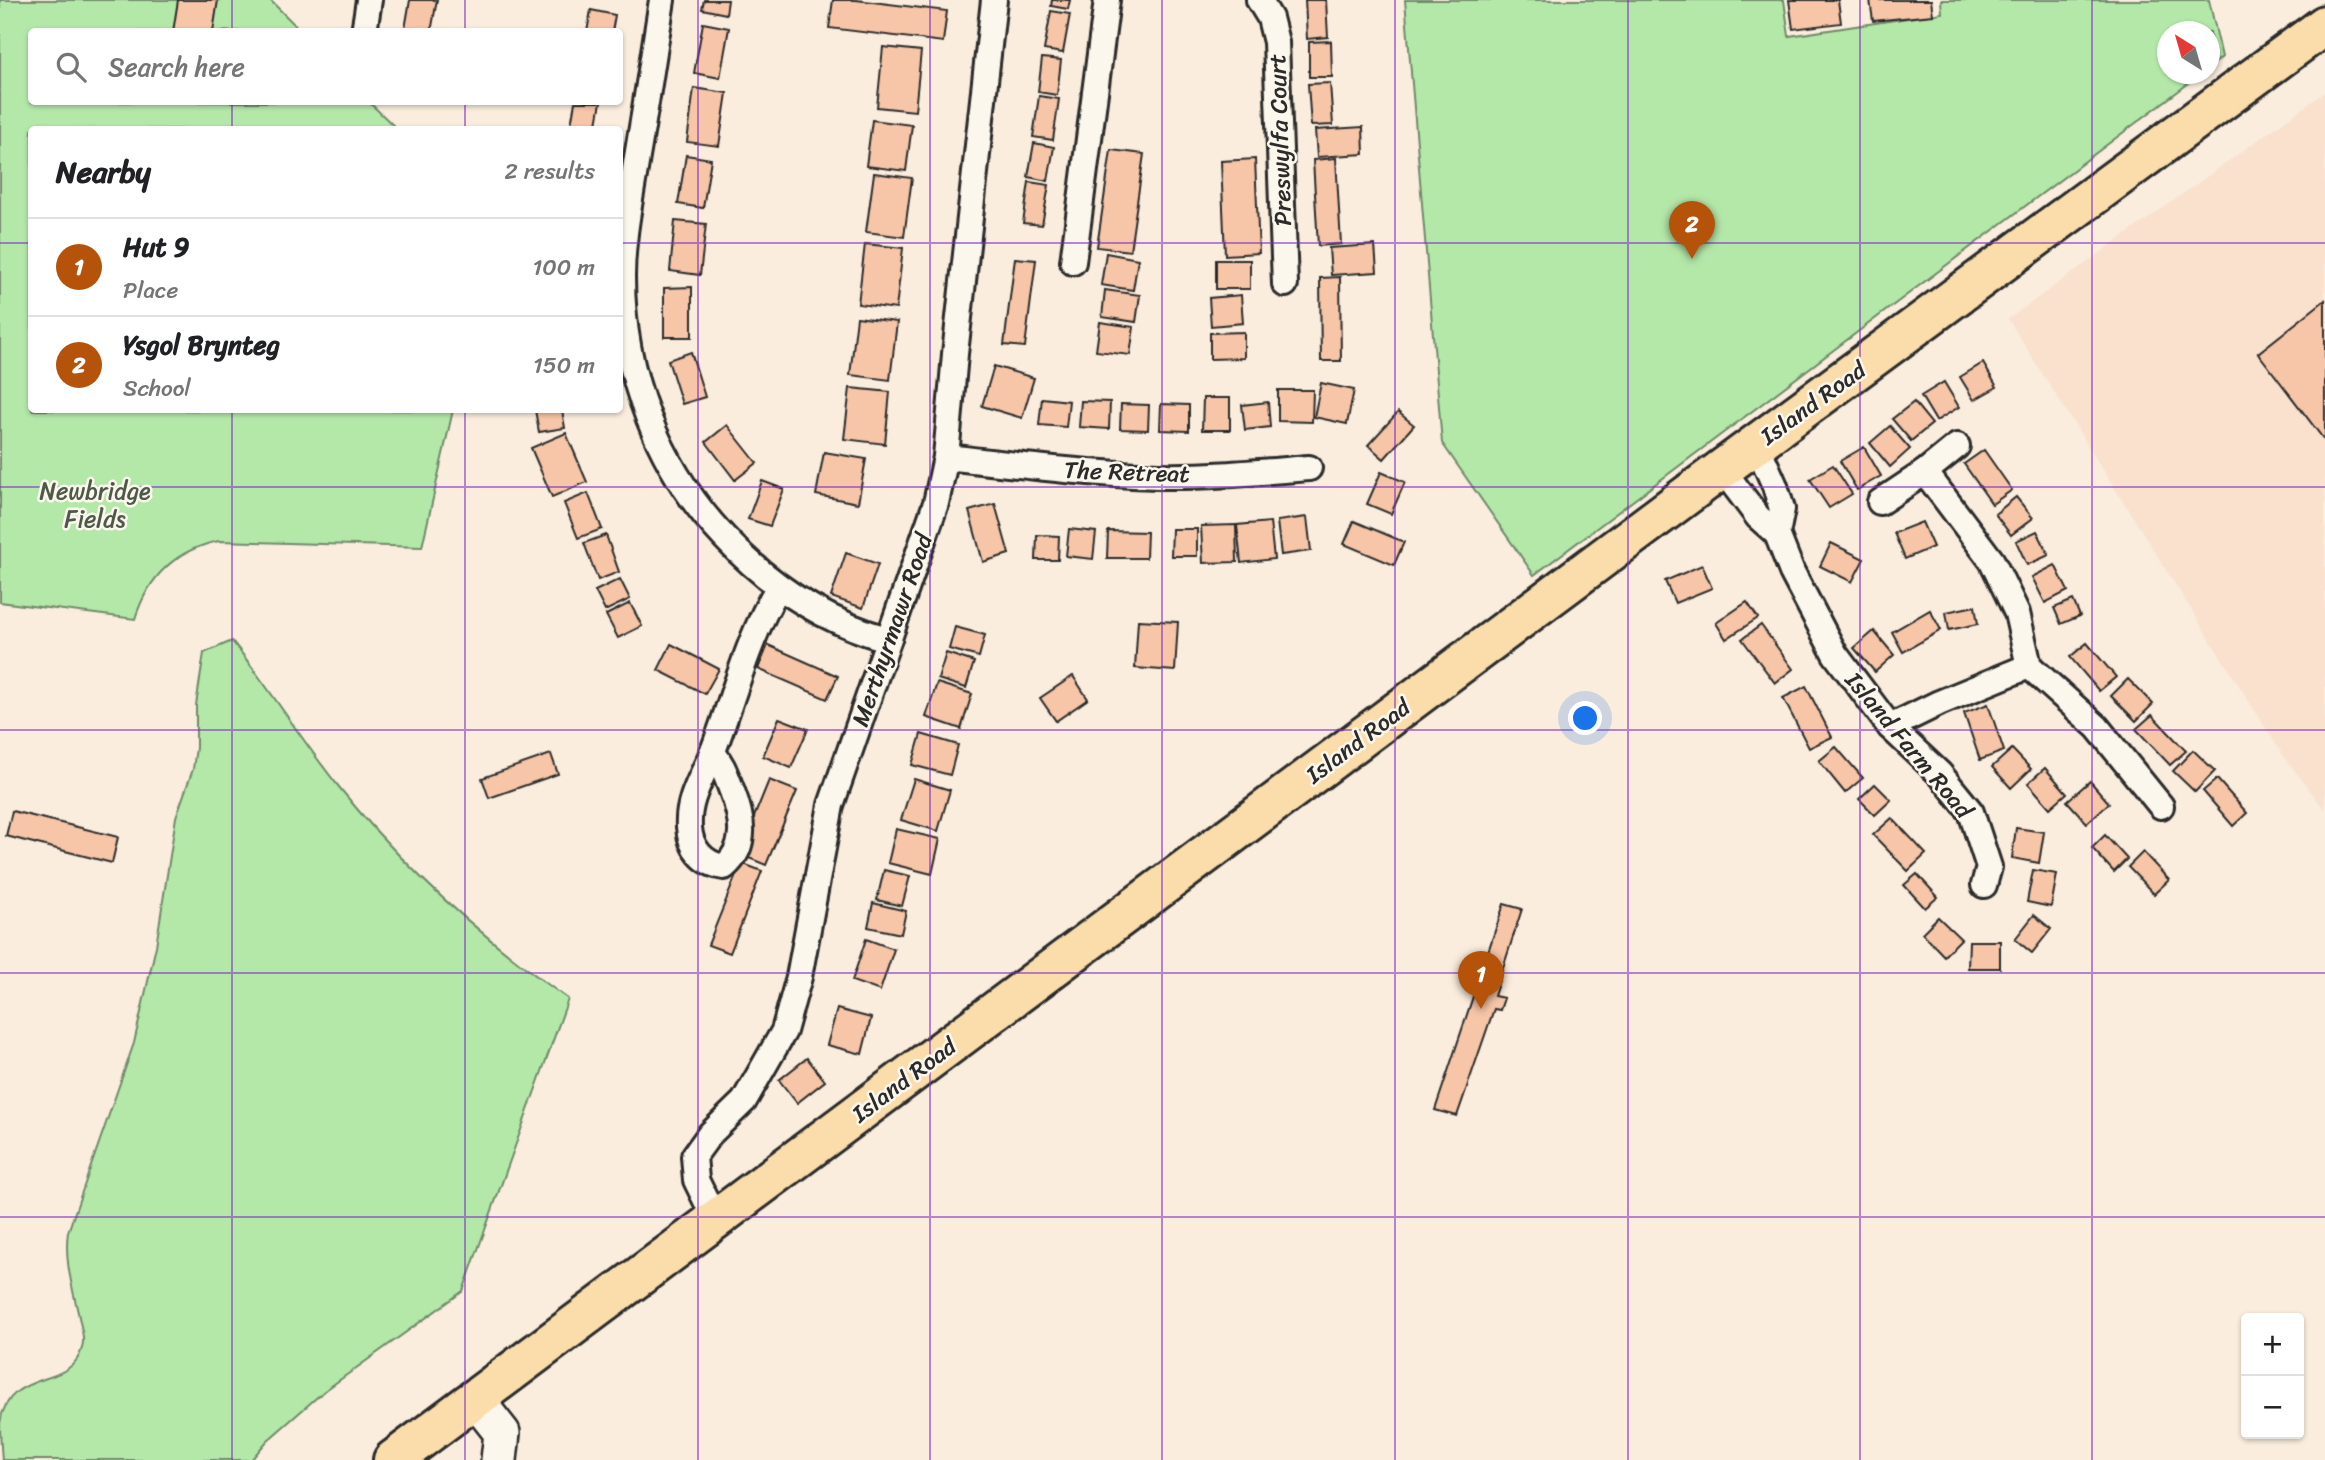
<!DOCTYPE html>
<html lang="en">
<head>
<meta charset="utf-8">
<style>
  body { margin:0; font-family:Sriracha,sans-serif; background:#f6f6f6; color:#202124 }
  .controls { position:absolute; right:21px; bottom:21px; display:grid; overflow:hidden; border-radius:7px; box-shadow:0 2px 5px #0004 }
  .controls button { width:63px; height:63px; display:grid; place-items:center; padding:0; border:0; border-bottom:2px solid #e0e0e0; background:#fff; color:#202124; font:35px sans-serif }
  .compass { position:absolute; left:2157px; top:21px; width:63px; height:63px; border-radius:50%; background:#fff; box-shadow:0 2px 5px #0004; rotate:323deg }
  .you { position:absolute; left:1586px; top:719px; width:24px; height:24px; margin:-18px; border:5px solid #fff; border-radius:50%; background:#1a73e8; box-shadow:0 0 0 10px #1a73e833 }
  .badge { display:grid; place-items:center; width:46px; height:46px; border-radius:50%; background:#b45309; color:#fff; font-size:23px; font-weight:700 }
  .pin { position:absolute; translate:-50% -58px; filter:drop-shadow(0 2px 4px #0008) }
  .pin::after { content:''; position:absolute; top:37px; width:24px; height:21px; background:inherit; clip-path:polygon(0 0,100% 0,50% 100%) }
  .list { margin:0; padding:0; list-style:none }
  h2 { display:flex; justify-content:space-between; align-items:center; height:91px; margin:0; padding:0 28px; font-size:30px }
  h2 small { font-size:23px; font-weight:400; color:#757577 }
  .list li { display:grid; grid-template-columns:46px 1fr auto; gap:21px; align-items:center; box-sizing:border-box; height:98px; padding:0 28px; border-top:2px solid #e0e0e0 }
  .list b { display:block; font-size:26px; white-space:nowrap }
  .list p { margin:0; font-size:23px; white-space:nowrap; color:#757577 }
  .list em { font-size:23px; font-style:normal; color:#757577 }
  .icon { flex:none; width:38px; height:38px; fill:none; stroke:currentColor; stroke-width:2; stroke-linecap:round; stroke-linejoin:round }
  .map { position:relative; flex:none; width:2325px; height:1460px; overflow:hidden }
  .search { position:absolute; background:#fff; box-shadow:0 2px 5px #0004; left:28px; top:28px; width:595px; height:77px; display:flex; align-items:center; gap:18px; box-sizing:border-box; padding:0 24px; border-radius:7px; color:#757577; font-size:26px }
  .panel { position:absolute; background:#fff; box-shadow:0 2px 5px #0004; left:28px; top:126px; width:595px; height:287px; border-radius:7px }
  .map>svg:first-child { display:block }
  .built { fill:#f9e1ce }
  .green { fill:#b4e8a9; stroke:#708a6a; stroke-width:2 }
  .building { fill:#f7c5a7; stroke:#2b2b2b; stroke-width:2 }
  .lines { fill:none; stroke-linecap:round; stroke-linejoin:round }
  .street-casing { stroke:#2b2b2b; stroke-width:30 }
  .secondary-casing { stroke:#2b2b2b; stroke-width:40 }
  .primary-casing { stroke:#2b2b2b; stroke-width:44 }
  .street { stroke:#fbf7ec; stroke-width:24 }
  .secondary { stroke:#fbf7ec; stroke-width:35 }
  .primary { stroke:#faddab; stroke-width:38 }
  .grid { fill:none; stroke:#7b2cbf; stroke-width:2; stroke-opacity:0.55 }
  .labels { text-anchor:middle; stroke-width:5; stroke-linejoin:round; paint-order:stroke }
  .street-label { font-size:24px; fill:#2b2b2b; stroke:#fbf7ec }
  .park-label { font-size:24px; fill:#4d5a4a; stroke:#fbf7ec }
</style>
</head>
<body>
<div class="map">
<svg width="2325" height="1460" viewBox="0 0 2325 1460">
  <rect width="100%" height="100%" fill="#faedde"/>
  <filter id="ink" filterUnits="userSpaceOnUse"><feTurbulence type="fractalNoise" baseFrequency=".0143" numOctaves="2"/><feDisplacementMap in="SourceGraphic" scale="14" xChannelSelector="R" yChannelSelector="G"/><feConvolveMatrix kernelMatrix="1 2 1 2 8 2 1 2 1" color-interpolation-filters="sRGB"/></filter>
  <g filter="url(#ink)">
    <!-- built -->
    <path class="built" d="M2325 92V810L2282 754 2008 319Z"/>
    <!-- green -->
    <g class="green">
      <path d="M0 0H270L301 31 32 32V102H369L397 129 32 130V410H453L422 547 219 541C175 550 148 577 135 619L0 602Z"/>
      <path d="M1405 0H1784L1789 36 1942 13 1941 0H2209L2222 57 2210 67V32H2168V74H2201L1534 575 1442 443Z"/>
      <path d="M232 641C270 688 301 740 339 787 405 870 482 938 568 999L463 1291 323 1392 267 1441 251 1460H2C1 1448 0 1435 0 1423 9 1366 71 1391 82 1348 85 1337 81 1328 79 1317 73 1289 64 1261 68 1232L134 1043 156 946 176 817 193 769 196 748V705L204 653Z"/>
    </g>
    <!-- building -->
    <g class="building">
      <path d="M178 0H218L213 32H173Z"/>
      <path d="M410 0H437L431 32 405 29Z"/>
      <path d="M704 0H728L726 14 702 9Z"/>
      <path d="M833 0H856L947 11 943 42 829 28Z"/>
      <path d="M1052 0H1070L1068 9 1051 6Z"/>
      <path d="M1305 0H1326L1328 37 1307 39Z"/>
      <path d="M1789 0H1838L1841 23 1793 29Z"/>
      <path d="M1870 0H1931L1933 15 1873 21Z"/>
      <path d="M591 10 615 15 612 32H587Z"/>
      <path d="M1051 11 1070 14 1063 53 1044 50Z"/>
      <path d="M703 23 729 28 720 78 694 73Z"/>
      <path d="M1331 41 1332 77H1309V42Z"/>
      <path d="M883 47 921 51 915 111 877 107Z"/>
      <path d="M1042 58 1061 60 1057 95 1038 92Z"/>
      <path d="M1330 83 1333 125 1311 126 1308 84Z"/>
      <path d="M694 88 727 93 719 146 687 142Z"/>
      <path d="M1039 96 1059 99 1053 140 1033 137Z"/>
      <path d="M575 102H601L596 129 571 125Z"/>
      <path d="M872 120 912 125 906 171 866 166Z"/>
      <path d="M1363 127 1364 154 1317 157 1315 130Z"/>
      <path d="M1034 143 1054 147 1048 181 1028 177Z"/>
      <path d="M1111 150 1144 154 1130 251 1097 247Z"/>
      <path d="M686 155 711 159 703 208 678 204Z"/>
      <path d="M1336 158 1341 244 1318 246 1313 160Z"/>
      <path d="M1255 159 1259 253 1225 255 1221 161Z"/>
      <path d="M874 173 912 178 904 237 866 232Z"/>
      <path d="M1029 182 1049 185 1042 225 1023 223Z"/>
      <path d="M675 221 706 224 700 275 670 271Z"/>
      <path d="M865 244 903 248 896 309 858 304Z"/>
      <path d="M1375 245 1377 272 1331 275 1329 248Z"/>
      <path d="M1106 253 1138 259 1133 290 1101 285Z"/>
      <path d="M1015 258 1036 260 1025 347 1004 345Z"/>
      <rect x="1216" y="260" width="34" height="29"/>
      <path d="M1340 277 1341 361H1321L1320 278Z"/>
      <path d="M692 287V337H664V288Z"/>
      <path d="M1105 290 1140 295 1136 322 1102 317Z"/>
      <path d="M1241 295 1243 323 1211 326 1209 298Z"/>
      <path d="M2325 300V441L2258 353Z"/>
      <path d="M857 317 897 322 890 380 850 375Z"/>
      <path d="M1100 322 1134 327 1130 355 1096 351Z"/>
      <path d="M1244 332V358L1210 359V333Z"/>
      <path d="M691 352 705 397 682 404 668 360Z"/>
      <path d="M1983 363 1997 387 1974 400 1960 377Z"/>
      <path d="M994 366 1034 378 1022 418 982 406Z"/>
      <path d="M1944 382 1959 407 1936 421 1921 396Z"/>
      <path d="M1321 383 1354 390 1347 424 1314 417Z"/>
      <path d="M850 388 890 392 885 444 844 439Z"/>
      <path d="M1278 390H1313L1312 422 1278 421Z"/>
      <path d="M1042 398 1069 401 1066 427 1039 425Z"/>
      <path d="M1203 398H1230V430H1202Z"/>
      <path d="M1081 401 1110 402 1109 429 1079 427Z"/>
      <path d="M1268 402 1270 427 1245 430 1242 405Z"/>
      <path d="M1914 402 1932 424 1911 441 1892 419Z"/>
      <path d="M1121 404 1149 405 1148 430 1120 429Z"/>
      <path d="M1161 404 1189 405V431L1160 430Z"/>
      <path d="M535 410H562L565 428 539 432Z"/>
      <path d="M1398 412 1414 425 1384 459 1368 445Z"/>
      <path d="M727 425 757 463 735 480 706 442Z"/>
      <path d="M1890 426 1910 449 1890 467 1870 443Z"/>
      <path d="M566 433 587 482 552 497 531 448Z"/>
      <path d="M1864 447 1881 476 1857 490 1840 461Z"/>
      <path d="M1984 450 2012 490 1992 504 1964 464Z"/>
      <path d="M824 452 866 459 858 503 816 495Z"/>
      <path d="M1833 465 1852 494 1829 508 1810 479Z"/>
      <path d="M1381 472 1405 482 1391 514 1367 504Z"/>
      <path d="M762 481 784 489 770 526 748 519Z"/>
      <path d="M588 493 602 529 578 538 564 503Z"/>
      <path d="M2016 497 2033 518 2011 535 1995 514Z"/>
      <path d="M995 504 1009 554 983 562 969 511Z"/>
      <path d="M1307 517 1311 551 1281 555 1277 521Z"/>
      <path d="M1354 521 1404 542 1394 565 1344 544Z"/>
      <path d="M1270 522 1274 559 1241 563 1237 525Z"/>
      <path d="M1922 522 1933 547 1905 559 1894 533Z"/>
      <path d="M1236 525 1237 562 1203 563 1201 526Z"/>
      <path d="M1069 529 1096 532 1093 559 1066 556Z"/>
      <path d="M1172 529H1197V556H1171Z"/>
      <path d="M1108 531 1147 532 1146 558H1107Z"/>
      <path d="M2037 531 2049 555 2027 565 2016 541Z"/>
      <path d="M606 535 619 572 598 580 584 543Z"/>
      <path d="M1037 535 1059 536 1058 560H1036Z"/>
      <path d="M1831 543 1864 559 1852 582 1820 566Z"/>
      <path d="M846 553 878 564 863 608 831 597Z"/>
      <path d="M1702 565 1712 588 1675 603 1665 581Z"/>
      <path d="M2055 565 2068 591 2045 603 2032 577Z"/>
      <path d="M620 579 630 599 605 611 595 591Z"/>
      <path d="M2073 600 2080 616 2061 624 2054 608Z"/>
      <path d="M1747 602 1758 618 1726 639 1716 623Z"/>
      <path d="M630 603 642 626 618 638 606 615Z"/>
      <path d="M1975 606 1978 624 1949 630 1946 612Z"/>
      <path d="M1930 610 1941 630 1903 652 1892 632Z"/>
      <path d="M1138 620 1178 622 1175 671 1135 668Z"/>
      <path d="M1761 625 1793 669 1775 683 1742 639Z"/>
      <path d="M955 627 985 635 979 657 949 649Z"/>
      <path d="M1874 631 1894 655 1875 672 1854 648Z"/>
      <path d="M2087 643 2116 677 2099 691 2070 657Z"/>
      <path d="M671 644 719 669 705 694 658 670Z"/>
      <path d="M768 645 838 676 827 699 758 669Z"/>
      <path d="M946 653 974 662 966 688 938 679Z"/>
      <path d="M1073 676 1088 699 1056 721 1040 698Z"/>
      <path d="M2128 679 2153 704 2136 721 2111 696Z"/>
      <path d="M937 683 972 694 961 729 926 717Z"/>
      <path d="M1806 686 1832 737 1809 748 1783 698Z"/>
      <path d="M1988 704 2004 751 1980 760 1964 713Z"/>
      <path d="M2152 715 2186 751 2170 765 2136 729Z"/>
      <path d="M779 718 808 729 791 768 763 756Z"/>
      <path d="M921 734 958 745 950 775 912 765Z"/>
      <path d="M1836 747 1863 778 1845 793 1819 761Z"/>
      <path d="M2012 749 2031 769 2011 788 1992 767Z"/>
      <path d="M2193 750 2215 771 2195 792 2173 771Z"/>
      <path d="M551 754 558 774 489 798 482 778Z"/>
      <path d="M2045 768 2067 793 2050 808 2028 783Z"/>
      <path d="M914 779 950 790 938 831 901 820Z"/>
      <path d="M2217 779 2247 813 2233 826 2203 791Z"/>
      <path d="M769 780 797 791 766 865 739 854Z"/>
      <path d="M2090 781 2109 803 2087 823 2067 801Z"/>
      <path d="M1875 784 1891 800 1875 815 1859 799Z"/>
      <path d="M12 811 118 837 112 863 6 836Z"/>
      <path d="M1892 818 1926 854 1908 871 1873 835Z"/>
      <path d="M2016 828 2044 832 2039 863 2012 858Z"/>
      <path d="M896 829 940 839 932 874 888 863Z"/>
      <path d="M2105 835 2127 859 2114 872 2092 848Z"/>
      <path d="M2143 852 2169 880 2154 894 2128 867Z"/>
      <path d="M741 863 762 871 730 953 708 945Z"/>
      <path d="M884 870 910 876 902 906 877 900Z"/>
      <path d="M2033 870 2057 874 2051 907 2027 902Z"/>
      <path d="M1917 874 1938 897 1925 908 1904 885Z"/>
      <path d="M873 903 906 911 901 934 868 927Z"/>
      <path d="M1504 904 1522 909 1494 996 1504 998 1500 1010 1494 1009 1457 1116 1435 1110Z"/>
      <path d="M2034 915 2051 929 2032 953 2015 939Z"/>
      <path d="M1938 917 1961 939 1944 956 1922 933Z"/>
      <path d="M866 939 894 949 880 991 852 981Z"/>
      <path d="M1969 941H2000V968H1968Z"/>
      <path d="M837 1009 871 1018 862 1054 827 1045Z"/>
      <path d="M807 1058 825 1081 797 1103 779 1080Z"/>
    </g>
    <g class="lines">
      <!-- street casing -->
      <g class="street-casing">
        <g id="street">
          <path d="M662 0C654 52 646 105 637 157 631 196 622 237 622 277 622 374 658 467 724 537 770 586 822 621 887 639"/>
          <path d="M1259 0 1270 18 1276 42 1285 284"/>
          <path d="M364 32 369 0"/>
          <path d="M1073 262 1107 0"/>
          <path d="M1757 445 1775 486 1782 509 1777 534"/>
          <path d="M946 457C1017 465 1088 474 1159 476 1210 477 1259 472 1309 468"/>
          <path d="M1722 469 1758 517 1777 534 1792 572 1835 654 1890 727 1940 774 1971 812 1989 867 1984 885"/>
          <path d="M1925 472 1992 561 2017 613 2029 666 2097 727 2161 806"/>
          <path d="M1880 502 1925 472 1957 446"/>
          <path d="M1890 727 1939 703 2029 666"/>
          <path d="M712 752C723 764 726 776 732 791 742 817 749 846 724 867 703 864 690 847 689 827 687 799 703 776 713 751 734 696 748 638 778 588"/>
          <path d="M716 1221 696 1180 694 1156 710 1134 744 1101 784 1031 799 977 831 805 936 503 946 457 955 354 994 0"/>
        </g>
      </g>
      <!-- secondary casing -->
      <g class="secondary-casing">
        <path id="secondary" d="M476 1400 502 1433 499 1460"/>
      </g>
      <!-- primary casing -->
      <g class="primary-casing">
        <path id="primary" d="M393 1460 1722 469 2325 25"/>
      </g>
      <!-- street -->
      <use href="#street" class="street"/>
      <!-- secondary -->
      <use href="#secondary" class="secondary"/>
      <!-- primary -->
      <use href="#primary" class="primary"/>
    </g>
  </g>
  <!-- grid -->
  <path class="grid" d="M232 0V32M465 0V32M698 0V1460M930 0V1460M1162 0V1460M1395 0V1460M1628 0V1460M1860 0V1460M2092 0V1460M232 102V130M465 102V130M0 243H32M620 243H2325M232 410V1460M465 410V1460M0 487H2325M0 730H2325M0 973H2325M0 1217H2325"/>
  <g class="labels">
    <!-- street labels -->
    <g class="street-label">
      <text transform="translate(1280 140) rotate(-92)" y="8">Preswylfa Court</text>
      <text transform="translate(1813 403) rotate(-36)" y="8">Island Road</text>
      <text transform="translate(1127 472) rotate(2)" y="8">The Retreat</text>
      <text transform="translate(892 630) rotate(-71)" y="8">Merthyrmawr Road</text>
      <text transform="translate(1358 741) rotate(-37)" y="8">Island Road</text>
      <text transform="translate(1909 745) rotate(50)" y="8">Island Farm Road</text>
      <text transform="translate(904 1080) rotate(-37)" y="8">Island Road</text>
    </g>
    <!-- park labels -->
    <g class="park-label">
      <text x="95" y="499">Newbridge<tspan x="95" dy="28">Fields</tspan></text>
    </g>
  </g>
</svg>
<div class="controls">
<button>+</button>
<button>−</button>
</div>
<svg class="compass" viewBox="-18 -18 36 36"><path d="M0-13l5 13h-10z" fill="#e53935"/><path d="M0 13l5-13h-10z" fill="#757577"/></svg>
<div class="you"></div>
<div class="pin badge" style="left:1481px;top:1009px">1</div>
<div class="pin badge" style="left:1692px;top:259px">2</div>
<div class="search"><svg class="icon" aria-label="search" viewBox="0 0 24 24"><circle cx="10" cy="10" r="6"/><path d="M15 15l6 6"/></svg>Search here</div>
<section class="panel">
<h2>Nearby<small>2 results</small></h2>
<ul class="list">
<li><span class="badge">1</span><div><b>Hut 9</b><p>Place</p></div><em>100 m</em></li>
<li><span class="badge">2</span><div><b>Ysgol Brynteg</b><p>School</p></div><em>150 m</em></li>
</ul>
</section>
</div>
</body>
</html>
